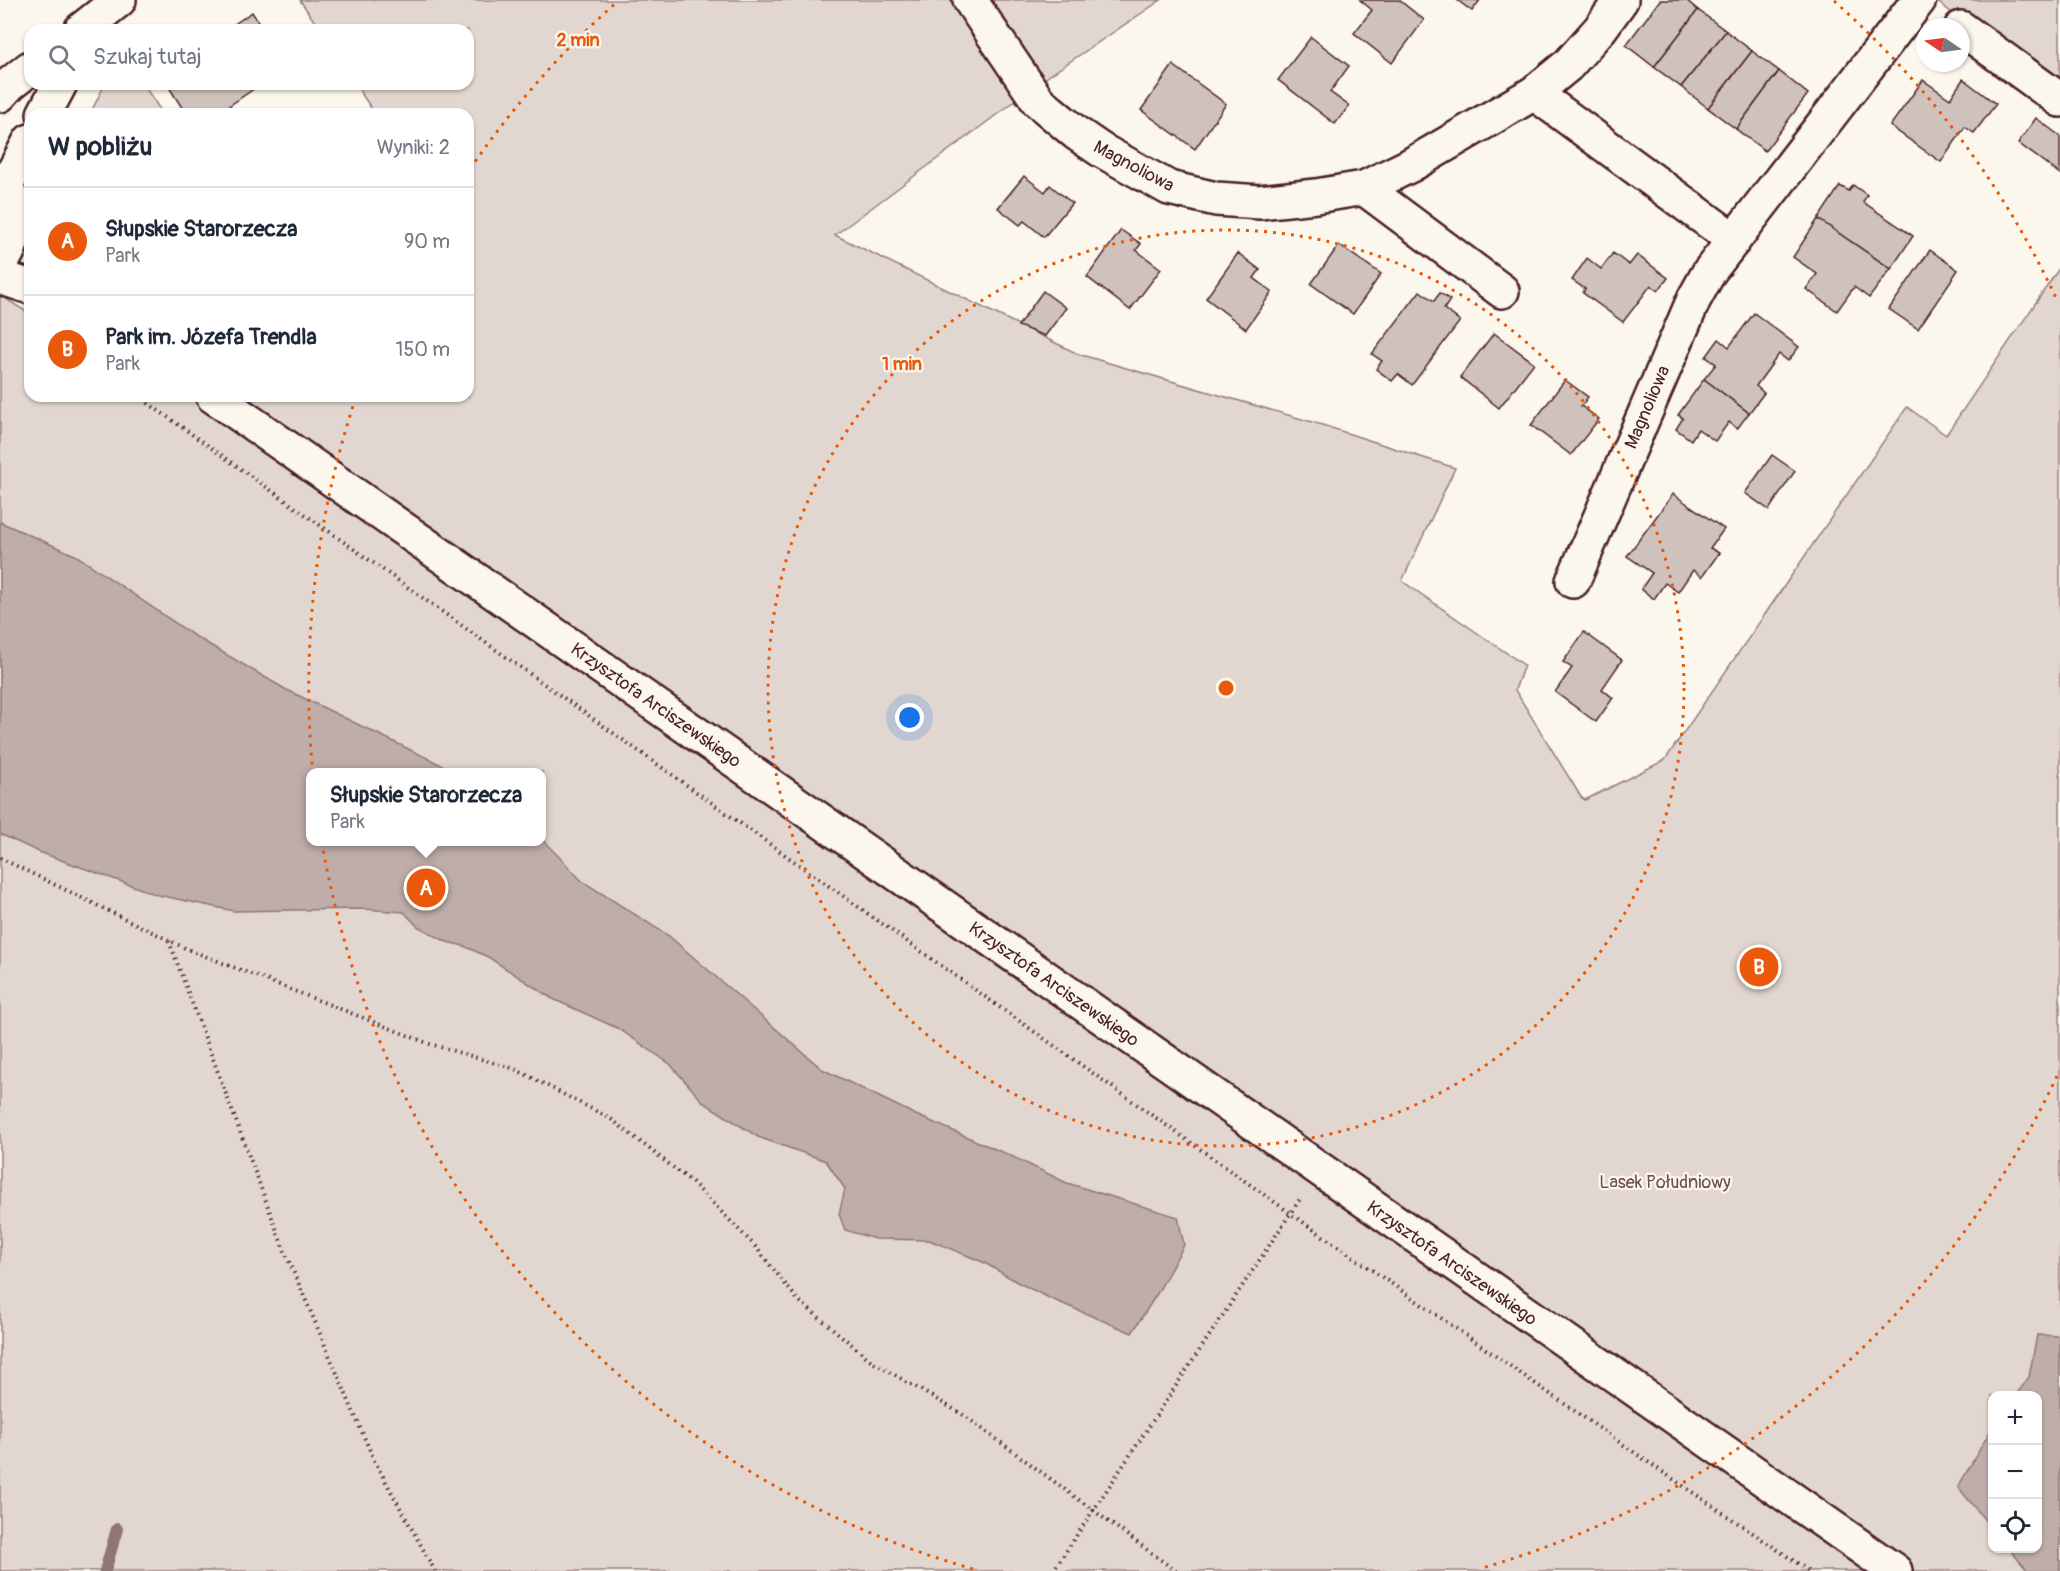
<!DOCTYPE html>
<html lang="pl">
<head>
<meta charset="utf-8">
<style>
  body { margin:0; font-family:Pangolin,sans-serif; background:#f2f2f3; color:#1f2937 }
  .controls { position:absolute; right:18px; bottom:18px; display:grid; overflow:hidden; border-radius:12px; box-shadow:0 2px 4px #0004 }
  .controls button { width:54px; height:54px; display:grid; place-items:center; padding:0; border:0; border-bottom:2px solid #e0e1e3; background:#fff; color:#1f2937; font:30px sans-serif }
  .compass { position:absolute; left:1916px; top:18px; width:54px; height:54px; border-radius:50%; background:#fff; box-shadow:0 2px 4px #0004; rotate:283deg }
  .you { position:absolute; left:910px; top:718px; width:21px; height:21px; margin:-15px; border:4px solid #fff; border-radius:50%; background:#1a73e8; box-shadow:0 0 0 9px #1a73e833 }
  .badge { display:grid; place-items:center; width:39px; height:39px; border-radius:50%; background:#ea580c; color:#fff; font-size:20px; font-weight:700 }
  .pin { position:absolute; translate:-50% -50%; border:3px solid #fff; box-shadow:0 2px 6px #0006 }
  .popup { position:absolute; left:306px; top:768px; width:240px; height:78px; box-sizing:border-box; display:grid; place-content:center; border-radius:12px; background:#fff; filter:drop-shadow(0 2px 4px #0005); font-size:20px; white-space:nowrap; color:#747a83 }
  .popup b { font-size:22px; color:#1f2937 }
  .popup::after { content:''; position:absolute; left:50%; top:100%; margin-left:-12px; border:12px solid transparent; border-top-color:#fff }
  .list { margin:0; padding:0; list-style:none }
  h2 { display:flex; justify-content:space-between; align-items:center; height:78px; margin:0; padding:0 24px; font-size:26px }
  h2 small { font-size:20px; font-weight:400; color:#747a83 }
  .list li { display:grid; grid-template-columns:39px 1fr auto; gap:18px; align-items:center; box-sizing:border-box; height:108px; padding:0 24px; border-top:2px solid #e0e1e3 }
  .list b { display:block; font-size:22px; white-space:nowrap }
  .list p { margin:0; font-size:20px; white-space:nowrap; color:#747a83 }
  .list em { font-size:20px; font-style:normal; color:#747a83 }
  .icon { flex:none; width:33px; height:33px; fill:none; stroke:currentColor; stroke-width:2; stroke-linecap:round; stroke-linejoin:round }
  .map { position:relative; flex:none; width:2060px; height:1571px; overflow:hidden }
  .search { position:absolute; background:#fff; box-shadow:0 2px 4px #0004; left:24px; top:24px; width:450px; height:66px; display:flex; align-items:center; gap:15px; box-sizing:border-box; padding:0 21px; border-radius:18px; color:#747a83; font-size:22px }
  .panel { position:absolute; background:#fff; box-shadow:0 2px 4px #0004; left:24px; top:108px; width:450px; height:294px; border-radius:18px }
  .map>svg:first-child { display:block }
  .green { fill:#e2d7d0; stroke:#967b7e; stroke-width:1.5; fill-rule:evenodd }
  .water { fill:#bfadaa; stroke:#907477; stroke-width:1.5 }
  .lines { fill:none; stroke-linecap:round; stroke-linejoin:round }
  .stream { stroke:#907477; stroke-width:12 }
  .building { fill:#cfc2bc; stroke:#4a1f2b; stroke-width:1.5 }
  .minor-casing { stroke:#4a1f2b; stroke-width:38 }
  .major-casing { stroke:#4a1f2b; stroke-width:38 }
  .path { stroke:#4a1f2b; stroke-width:4; stroke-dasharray:1.5 4.5; stroke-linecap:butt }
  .minor { stroke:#fbf7ec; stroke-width:33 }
  .major { stroke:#fbf7ec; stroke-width:33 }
  .ring { fill:none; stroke:#e8590c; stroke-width:3; stroke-dasharray:3 6 }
  .labels { text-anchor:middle; stroke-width:4.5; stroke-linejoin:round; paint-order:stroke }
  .street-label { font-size:18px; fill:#4a1f2b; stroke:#fbf7ec }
  .park-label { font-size:18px; fill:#704d54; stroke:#fbf7ec }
  .centre { fill:#e8590c; stroke:#fbf7ec; stroke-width:3 }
  .ring-label { font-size:18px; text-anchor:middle; font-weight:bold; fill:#e8590c; stroke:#fbf7ec; stroke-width:4.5; stroke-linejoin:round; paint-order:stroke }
</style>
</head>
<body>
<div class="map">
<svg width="2060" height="1571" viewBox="0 0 2060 1571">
  <rect width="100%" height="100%" fill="#fbf7ec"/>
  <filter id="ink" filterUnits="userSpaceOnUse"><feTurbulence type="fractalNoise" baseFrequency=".0167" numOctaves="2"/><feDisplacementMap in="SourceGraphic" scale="12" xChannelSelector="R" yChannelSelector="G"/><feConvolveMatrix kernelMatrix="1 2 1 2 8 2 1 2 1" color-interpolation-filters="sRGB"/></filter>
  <g filter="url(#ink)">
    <!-- green -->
    <g class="green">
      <path d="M300 0H1161L1050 75 835 235 1078 354 1319 424 1455 468 1402 581 1524 665 1515 690 1581 797 1585 800 1665 760 1907 407 1946 435 2060 267V1571H0V295L30 314V396H468V114H375L355 84H468V30H320ZM310 772H542V842H310ZM1992 1396H2038V1548H1992Z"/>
      <path d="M1935 0H2060V94Z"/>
      <path d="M105 84H143L163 114H90Z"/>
    </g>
    <!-- water -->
    <g class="water">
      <path d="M0 522 77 556 193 635 285 689 456 772H310V842H542V839L582 881 669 936 822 1069 916 1115 1009 1155 1067 1183 1178 1217 1184 1245 1158 1292 1132 1333 1049 1298 1017 1282 983 1262 929 1240 875 1239 845 1230 839 1214 845 1189 826 1161 758 1137 703 1102 670 1064 619 1029 551 998 488 957 464 946 447 942 417 926 404 912 364 909 234 911 158 895 39 852 0 834Z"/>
      <path d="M2037 1335 2060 1336V1571H2028L2009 1549 2038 1548V1396L2016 1395 2029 1377Z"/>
      <path d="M1992 1428V1529L1958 1487Z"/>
    </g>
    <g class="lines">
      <!-- stream -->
      <path class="stream" d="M105 1571 117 1529"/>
    </g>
    <!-- building -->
    <g class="building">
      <path d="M1360 0H1399L1424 20 1392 63 1354 33 1372 10Z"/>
      <path d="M1457 0H1480L1472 11Z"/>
      <path d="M1660 0H1686L1698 10 1654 67 1626 45Z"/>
      <path d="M1698 10 1726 31 1681 87 1654 67Z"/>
      <path d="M252 12 263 30H226Z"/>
      <path d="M1726 31 1752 51 1708 108 1681 87Z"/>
      <path d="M1311 37 1349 66 1330 92 1349 106 1335 124 1278 80Z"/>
      <path d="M1752 51 1779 71 1736 129 1708 108Z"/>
      <path d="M1173 65 1226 104 1195 149 1141 110Z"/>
      <path d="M1779 71 1808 94 1765 151 1736 129Z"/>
      <path d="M1963 79 1996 104 1974 133 1965 127 1941 162 1890 126 1923 80 1950 99Z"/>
      <path d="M167 84H261L217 114H186Z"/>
      <path d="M2036 118 2060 136V174L2018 143Z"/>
      <path d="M1024 176 1045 192 1050 185 1072 203 1044 237 1024 221 1020 225 998 208Z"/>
      <path d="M1853 185 1867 195 1863 202 1913 236 1891 269 1818 219 1840 186 1849 191Z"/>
      <path d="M1818 219 1891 269 1869 298 1854 287 1837 311 1806 289 1817 274 1793 257Z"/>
      <path d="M1121 230 1141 244 1136 250 1161 269 1130 310 1087 277Z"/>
      <path d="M1339 245 1381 274 1353 314 1311 284Z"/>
      <path d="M1930 250 1958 270 1918 329 1889 309Z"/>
      <path d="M1238 253 1260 270 1254 278 1272 292 1246 329 1206 298Z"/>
      <path d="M1613 253 1629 265 1637 255 1668 278 1658 291 1651 285 1623 322 1583 293 1585 289 1572 280 1587 258 1601 269Z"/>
      <path d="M1043 291 1066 308 1045 336 1018 326Z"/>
      <path d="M1420 291 1434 301 1440 293 1450 300 1444 309 1460 321 1412 385 1398 374 1392 381 1376 369 1382 361 1372 354Z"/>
      <path d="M1754 313 1799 347 1788 361 1779 354 1756 386 1764 393 1749 413 1704 379 1716 364 1706 357 1719 339 1729 347Z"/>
      <path d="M1494 333 1534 363 1499 408 1460 377Z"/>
      <path d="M1704 379 1749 413 1737 429 1729 422 1715 441 1698 429 1691 440 1676 429 1683 418 1678 415Z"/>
      <path d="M1565 380 1588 397 1581 406 1599 419 1571 455 1531 425Z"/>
      <path d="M1772 455 1795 471 1769 510 1745 493Z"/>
      <path d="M1673 494 1724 529 1710 548 1719 553 1702 577 1693 570 1678 592 1665 583 1654 599 1641 589 1652 573 1627 556Z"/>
      <path d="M1584 632 1622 660 1602 689 1613 698 1596 722 1555 692 1572 668 1563 662Z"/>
    </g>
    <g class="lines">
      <!-- minor casing -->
      <g class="minor-casing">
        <g id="minor">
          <path d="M970 0 1038 101 1076 133 1101 150 1169 188 1216 199 1260 202 1316 196 1364 188 1409 166 1534 93 1568 65 1600 29 1621 0"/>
          <path d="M1961 28 2060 100"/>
          <path d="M1534 93 1734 240"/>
          <path d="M1364 188 1502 291"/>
          <path d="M0 277 30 287"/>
          <path d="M213 396 1895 1571"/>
          <path d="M1573 581 1694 299 1709 272 1919 0"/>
        </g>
      </g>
      <!-- major casing -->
      <g class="major-casing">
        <g id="major">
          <path d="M81 30 119 0"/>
          <path d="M0 95 10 84 30 68"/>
          <path d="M44 114 60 84"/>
          <path d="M0 179C20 203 19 240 0 264"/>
          <path d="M6 186 30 141"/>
        </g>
      </g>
      <!-- path -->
      <g class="path">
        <path d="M138 396 1290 1213 1661 1471 1809 1571"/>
        <path d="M0 858 187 949 430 1044 515 1069 611 1119 692 1182 754 1245 798 1300 874 1363 962 1414 1176 1571"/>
        <path d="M169 941 283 1247 374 1460 435 1571"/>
        <path d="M1053 1571 1300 1199"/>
      </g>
      <!-- minor -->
      <use href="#minor" class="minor"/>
      <!-- major -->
      <use href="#major" class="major"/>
    </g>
  </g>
  <!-- distance rings -->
  <g class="ring">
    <circle cx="1226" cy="688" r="458"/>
    <path d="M2057 1076A917 917 0 0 1 1479 1569M973 1569A917 917 0 0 1 356 397M470 169A917 917 0 0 1 618 1M1834 1A917 917 0 0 1 2057 300"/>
  </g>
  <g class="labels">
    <!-- street labels -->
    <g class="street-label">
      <text transform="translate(1134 166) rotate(28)" y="6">Magnoliowa</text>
      <text transform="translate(1647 407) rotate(-67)" y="6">Magnoliowa</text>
      <text transform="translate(656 705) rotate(35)" y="6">Krzysztofa Arciszewskiego</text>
      <text transform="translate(1054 984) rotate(35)" y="6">Krzysztofa Arciszewskiego</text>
      <text transform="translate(1452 1263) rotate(35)" y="6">Krzysztofa Arciszewskiego</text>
    </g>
    <!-- park labels -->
    <g class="park-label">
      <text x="1665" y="1188">Lasek Południowy</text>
    </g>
  </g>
  <circle cx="1226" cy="688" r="9" class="centre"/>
  <g class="ring-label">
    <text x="578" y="46">2 min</text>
    <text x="902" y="370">1 min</text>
  </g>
</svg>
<div class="controls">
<button>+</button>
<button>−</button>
<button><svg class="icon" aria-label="locate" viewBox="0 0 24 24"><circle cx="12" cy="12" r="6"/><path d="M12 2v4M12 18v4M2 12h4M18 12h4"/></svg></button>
</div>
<svg class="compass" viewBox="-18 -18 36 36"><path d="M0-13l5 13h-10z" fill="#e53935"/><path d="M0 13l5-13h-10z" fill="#747a83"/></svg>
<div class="you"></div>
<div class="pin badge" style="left:426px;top:888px">A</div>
<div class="popup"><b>Słupskie Starorzecza</b>Park</div>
<div class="pin badge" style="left:1759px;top:967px">B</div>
<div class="search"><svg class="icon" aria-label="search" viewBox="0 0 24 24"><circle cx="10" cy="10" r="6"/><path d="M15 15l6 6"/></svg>Szukaj tutaj</div>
<section class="panel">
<h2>W pobliżu<small>Wyniki: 2</small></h2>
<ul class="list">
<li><span class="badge">A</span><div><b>Słupskie Starorzecza</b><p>Park</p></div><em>90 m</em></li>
<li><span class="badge">B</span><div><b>Park im. Józefa Trendla</b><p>Park</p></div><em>150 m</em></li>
</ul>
</section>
</div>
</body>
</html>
